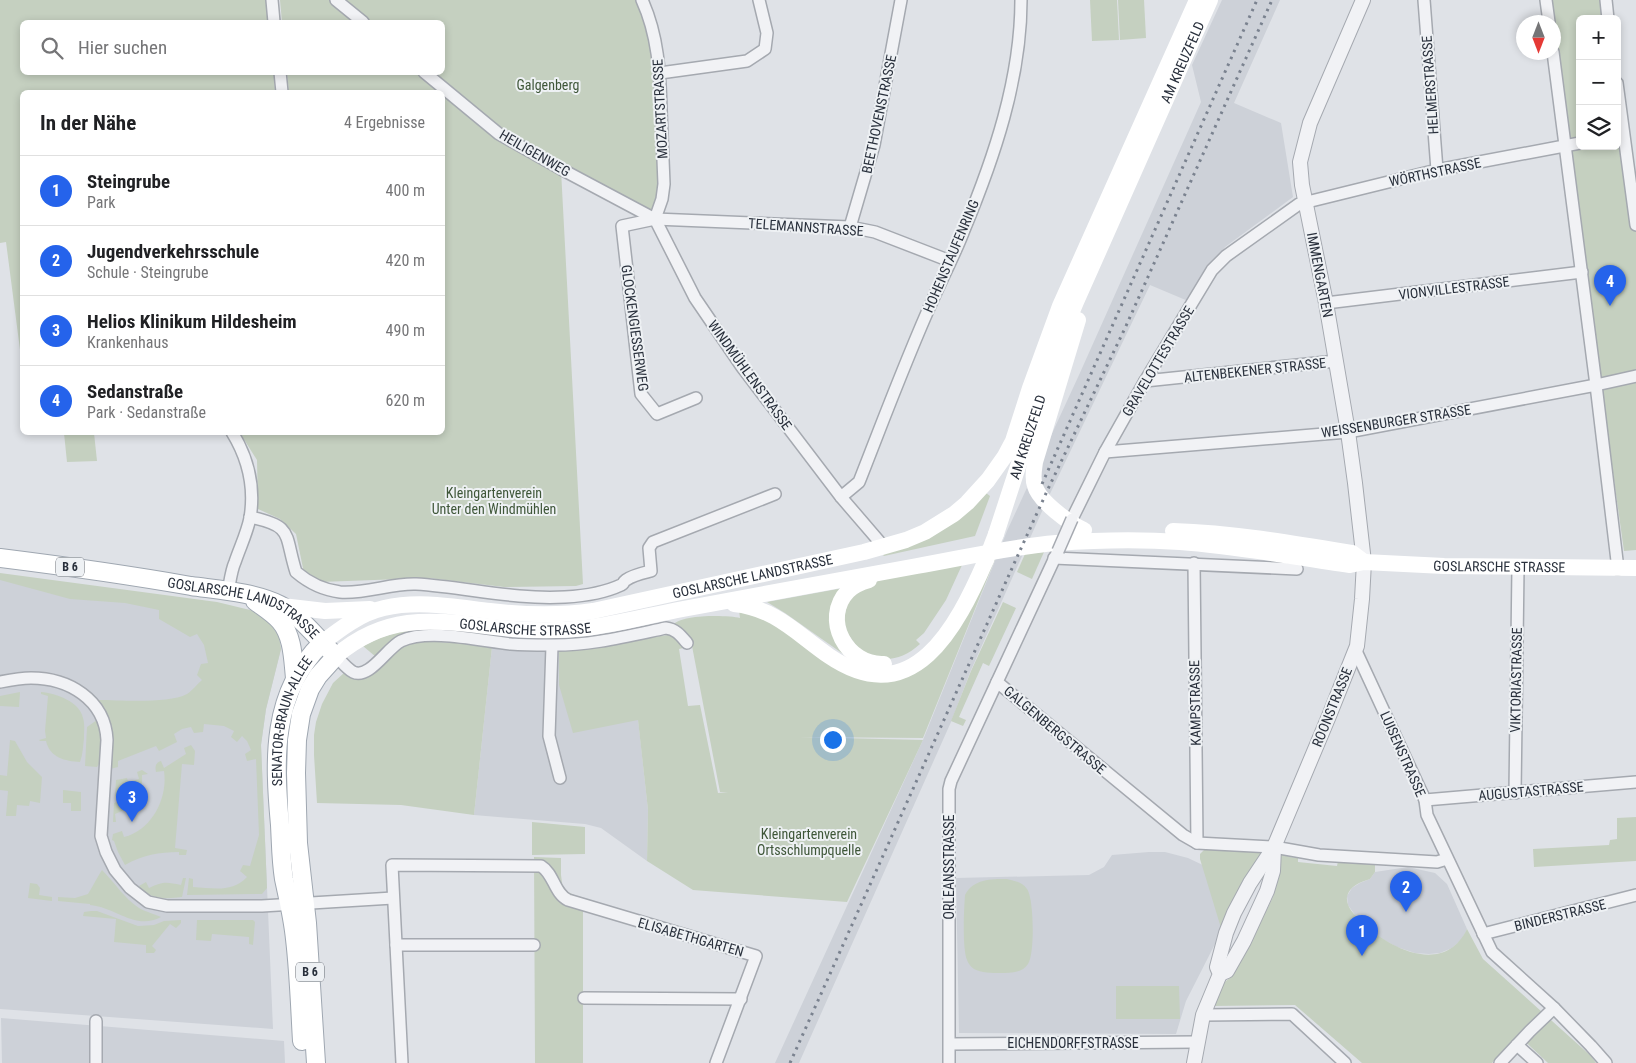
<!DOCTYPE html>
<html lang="de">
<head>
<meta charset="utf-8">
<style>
  body { margin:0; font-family:"Roboto Condensed",sans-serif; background:#f6f6f6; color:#202124 }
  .controls { position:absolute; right:15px; top:15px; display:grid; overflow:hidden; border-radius:8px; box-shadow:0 2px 8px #0003 }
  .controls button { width:45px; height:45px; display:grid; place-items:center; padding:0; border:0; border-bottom:1px solid #e0e0e0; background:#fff; color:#202124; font:25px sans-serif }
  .compass { position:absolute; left:1516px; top:15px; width:45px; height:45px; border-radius:50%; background:#fff; box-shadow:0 2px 8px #0003; rotate:180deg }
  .you { position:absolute; left:832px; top:739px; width:18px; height:18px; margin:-12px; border:4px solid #fff; border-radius:50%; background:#1a73e8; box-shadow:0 0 0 8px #1a73e833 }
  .badge { display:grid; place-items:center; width:32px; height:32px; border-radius:50%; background:#2563eb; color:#fff; font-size:16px; font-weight:700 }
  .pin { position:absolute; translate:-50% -41px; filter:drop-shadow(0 1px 2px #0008) }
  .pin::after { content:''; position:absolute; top:26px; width:18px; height:15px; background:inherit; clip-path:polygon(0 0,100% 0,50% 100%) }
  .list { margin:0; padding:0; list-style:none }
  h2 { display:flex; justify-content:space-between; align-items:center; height:65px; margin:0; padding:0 20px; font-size:21px }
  h2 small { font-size:16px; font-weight:400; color:#757577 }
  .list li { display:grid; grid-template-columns:32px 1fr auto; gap:15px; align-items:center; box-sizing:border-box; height:70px; padding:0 20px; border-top:1px solid #e0e0e0 }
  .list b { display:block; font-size:19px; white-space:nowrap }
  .list p { margin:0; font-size:16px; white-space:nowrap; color:#757577 }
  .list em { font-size:16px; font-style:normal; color:#757577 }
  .icon { flex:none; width:28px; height:28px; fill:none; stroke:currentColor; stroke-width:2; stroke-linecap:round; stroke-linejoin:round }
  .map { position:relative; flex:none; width:1636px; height:1063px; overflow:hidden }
  .search { position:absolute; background:#fff; box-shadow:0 2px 8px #0003; left:20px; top:20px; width:425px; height:55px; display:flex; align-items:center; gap:12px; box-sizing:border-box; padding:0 18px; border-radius:8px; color:#757577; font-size:19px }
  .panel { position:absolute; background:#fff; box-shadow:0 2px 8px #0003; left:20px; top:90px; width:425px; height:345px; border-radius:8px }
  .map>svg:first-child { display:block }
  .built { fill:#cdd1d8 }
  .green { fill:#c5d0c0; fill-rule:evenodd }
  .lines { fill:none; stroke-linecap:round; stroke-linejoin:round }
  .minor-casing { stroke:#a5a9b0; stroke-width:14 }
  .tertiary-casing { stroke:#a5a9b0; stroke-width:16 }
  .primary-casing { stroke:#9fa7b1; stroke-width:20 }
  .minor { stroke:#f1f2f5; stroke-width:11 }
  .tertiary { stroke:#f1f2f5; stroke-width:14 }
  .secondary { stroke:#fff; stroke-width:16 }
  .primary { stroke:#fff; stroke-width:18 }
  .rail { stroke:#7a828f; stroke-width:3; stroke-dasharray:2.5 5; stroke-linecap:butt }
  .minor-bridge-casing { stroke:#a5a9b0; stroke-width:14; stroke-linecap:butt }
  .minor-bridge { stroke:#f1f2f5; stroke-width:11 }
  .secondary-bridge { stroke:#fff; stroke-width:16 }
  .labels { text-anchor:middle; stroke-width:4; stroke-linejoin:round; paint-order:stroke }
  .shield { fill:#eef1f4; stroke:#646a73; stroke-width:1 }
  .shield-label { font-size:12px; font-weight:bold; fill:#29303c }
  .street-label { font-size:14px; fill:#29303c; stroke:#eef1f4 }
  .park-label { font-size:14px; fill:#3e5638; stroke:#eef1f4 }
</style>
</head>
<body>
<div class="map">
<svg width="1636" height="1063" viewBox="0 0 1636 1063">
  <rect width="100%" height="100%" fill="#dfe2e7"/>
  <!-- built -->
  <g class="built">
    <path d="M1222 0H1280L1234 103 1281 123 1293 197 1225 247 1188 301 1150 285 1048 498 971 670 951 722 799 1063H775L923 740 1007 531 1079 375 1201 102 1192 65Z"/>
    <path d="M0 574 250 610 267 618 279 637 281 649 266 709 261 745 273 1029 0 1009Z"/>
    <path d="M492 647 559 649V685L638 719 648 810 647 861 601 828 585 824 474 815Z"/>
    <path d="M1149 852H1165L1188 858 1245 885 1186 1001 1176 1034 959 1033 956 878 1089 875 1104 867 1112 855Z"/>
    <path d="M1408 867 1435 873 1447 884 1467 929 1462 939 1452 948 1440 953 1429 954 1415 953 1397 947 1377 936 1366 926 1355 915 1348 905 1347 896 1352 888 1360 883 1370 879 1375 872Z"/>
    <path d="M1 1018 284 1041 285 1063H2Z"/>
  </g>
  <!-- green -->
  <g class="green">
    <path d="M0 0H266L269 22H22V72L274 73 275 92H22V365L6 242 0 243Z"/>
    <path d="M280 0H642L649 16 664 184 655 219 561 170 583 584 576 586 504 587 429 578 320 582 304 573 296 534 280 519 258 509 257 460 240 433 442 432V92H289L287 73 442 72V22H282Z"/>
    <path d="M1090 0H1117L1119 40 1092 41Z"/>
    <path d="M1118 0H1144L1146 38 1120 40Z"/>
    <path d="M1546 0H1601L1604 19H1580V146H1617V104L1636 232V550L1624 551 1554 52V22Z"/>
    <path d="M64 433H94L97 461 67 462Z"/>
    <path d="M986 493 990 496 975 536 884 556 883 555Z"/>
    <path d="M1044 552 1032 579 1017 572 1025 554Z"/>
    <path d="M996 557 923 738 799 737 923 740 847 902 693 890 647 861 648 810 638 720 573 733 559 685V649L615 643 660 636 668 635C670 632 672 627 673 625 681 614 728 615 740 618L739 610 762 615 817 654 906 675ZM692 646 720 792H728L718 793 700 705 688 706 679 649Z"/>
    <path d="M962 565 946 600 924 633 916 640 920 644C901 661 888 661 864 656L842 626 850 593 892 575Z"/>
    <path d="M0 573 217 602 250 610 267 618 279 637 281 649 266 709 261 745 267 888 262 894 187 895 189 878 193 879V887C213 888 232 893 247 877L240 871 243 865 250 866 259 835 256 759 247 761 245 754 251 750 247 741 242 736 237 742 231 737 234 731 224 726 204 724 203 732 194 733 191 727 182 729 174 734 177 742 159 751 156 746 118 761V767L110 769 113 741 112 726 98 700C121 700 168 704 187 694 192 691 197 684 202 680L197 675 201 664 208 663 204 645 197 634 190 637 159 619V610L125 603 70 599 0 580Z"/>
    <path d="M843 588 846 656 785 613 767 602Z"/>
    <path d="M1003 602 1016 608 989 666 983 663 959 717 966 720 963 726 951 721 971 671Z"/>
    <path d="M410 628 498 633 497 636 438 631 376 657 363 646 380 638Z"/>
    <path d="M419 641 456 643 492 647 474 815 401 805 317 803 314 755V735L316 722 322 704 333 683 345 672C367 689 374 667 390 654 399 647 408 644 419 641Z"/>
    <path d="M20 692 19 707 0 706V696Z"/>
    <path d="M41 692C56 693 80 702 83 718 85 724 84 732 84 738 83 746 83 754 80 762 65 761 50 758 46 741H40L39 740 46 738 45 731 48 696 41 694Z"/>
    <path d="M97 720C103 733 100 750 99 764L97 767 85 766 87 727Z"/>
    <path d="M10 740 15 741 27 762 42 777 40 803 30 801 29 806 17 805 16 816H6L8 791 0 790V775L7 776Z"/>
    <path d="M191 745 195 751 194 765 182 764 175 848 187 850 186 855H179V852C159 852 143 855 125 865L118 852 114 841 112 840 113 834 122 831 124 837C152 830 168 798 164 771L156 772C155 767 155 763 161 761L164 768 186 754 184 748Z"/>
    <path d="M142 770 148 774 142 775C143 797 135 806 115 814L116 822H113L114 803 117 802 118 797 115 796 116 780 127 778 128 782 139 779 137 772Z"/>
    <path d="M63 790 81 792V811H71V803H63Z"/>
    <path d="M1636 817V861L1534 867 1533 849 1609 845 1610 840 1617 839V818Z"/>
    <path d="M532 822 585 827V854L532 855Z"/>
    <path d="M1274 847 1290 857 1298 858V862L1337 866 1338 861 1375 864V872L1370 879C1361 882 1349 886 1347 897 1346 907 1354 914 1360 920 1387 948 1444 977 1467 929L1483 959 1591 1056 1596 1063H1548L1518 1035 1492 1063H1362L1295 1005 1213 1006 1222 984 1231 977 1248 948 1273 897 1279 864 1274 847 1221 928 1200 859V854L1204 850Z"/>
    <path d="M534 857 561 858V875L563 890 583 899V1063H535Z"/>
    <path d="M102 870C115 883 124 898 139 908 146 912 155 914 161 917 136 931 115 907 90 905V904L58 901V897L75 898 88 894C89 893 101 871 102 870Z"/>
    <path d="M183 878H186L182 897C166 899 150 900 139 886L146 882 149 888C163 881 167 882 181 885Z"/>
    <path d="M1007 879C1015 881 1022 882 1027 889 1034 898 1035 954 1028 964 1022 973 1011 973 1000 973 992 973 981 973 974 969 971 967 968 963 967 960 962 947 964 909 965 895 973 879 991 879 1007 879Z"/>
    <path d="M30 883 37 884 40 888 39 895 52 897V901L28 898Z"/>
    <path d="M91 911H97L138 926 154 925 164 921 181 920V923L176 928 170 924 152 946 156 950 154 953H146V945L114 942 116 919 83 916 84 912Z"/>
    <path d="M197 920H253L255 922 253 945 249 944V937L212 934 211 941 196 940Z"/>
    <path d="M1116 986H1179L1180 1019H1116Z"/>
  </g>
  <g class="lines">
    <!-- minor casing -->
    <g class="minor-casing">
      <g id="minor">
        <path d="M272 0 274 22"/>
        <path d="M336 0 363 22"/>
        <path d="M642 0C658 35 660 72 661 110 662 135 663 159 664 184L662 199 655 219"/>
        <path d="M1424 0 1437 170"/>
        <path d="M1546 0 1549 22"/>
        <path d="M1606 0 1608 19"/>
        <path d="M1553 52 1596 385 1618 569"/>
        <path d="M280 72 282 92"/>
        <path d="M424 72 499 134 561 169 655 219 850 227 875 232 950 261"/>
        <path d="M660 73 747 61 765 49 767 33 759 0"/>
        <path d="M1617 83 1636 225"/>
        <path d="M850 227 874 145 901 0"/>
        <path d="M1326 303 1582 272"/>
        <path d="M1145 381 1336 361"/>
        <path d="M696 398 657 414 641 394 622 226 655 219 695 298 742 367 841 497 884 547"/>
        <path d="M1105 452 1348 432 1596 385 1636 376"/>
        <path d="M841 497 859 482C883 421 906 359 933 299 943 276 955 254 964 230 994 158 1021 79 1021 0"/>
        <path d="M250 517C294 526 284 534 296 572 309 583 323 590 340 592 366 594 391 583 416 584 466 587 515 600 565 597 583 596 604 593 621 585 626 582 621 584 626 580 633 575 643 573 651 571L649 548 653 542 775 494"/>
        <path d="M1072 519 1105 452 1145 381 1212 270 1226 256 1299 204 1437 170 1580 143"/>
        <path d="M1058 551 997 682 1183 835 1197 843 1274 847 1319 855 1437 862 1447 859"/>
        <path d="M1054 558 1297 569"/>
        <path d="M1194 563 1197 843"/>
        <path d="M228 592C230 582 231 571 235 562 240 547 247 533 250 518 255 488 248 458 232 432"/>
        <path d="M552 646 549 736 560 778"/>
        <path d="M1356 651 1425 800 1427 815 1492 952 1554 1008 1591 1046 1606 1063"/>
        <path d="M336 656C341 661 346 668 353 672 369 680 387 648 401 641 429 628 481 641 511 644 524 645 537 645 549 645 589 646 628 636 666 628 676 629 681 636 687 643"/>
        <path d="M0 682C10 680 20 678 31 678 68 678 105 699 107 740L101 836 106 852 115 870 130 888 148 902 167 906H262L393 898"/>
        <path d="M1515 793 1518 568"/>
        <path d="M1425 800 1636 782"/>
        <path d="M1483 934 1636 895"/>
        <path d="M396 945H534"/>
        <path d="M584 998 741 999"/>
        <path d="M1203 1015 1292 1014 1345 1063"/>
        <path d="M96 1021V1063"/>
        <path d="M950 1044 1197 1042"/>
        <path d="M1517 1045 1537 1063"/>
        <path d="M402 1063 392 865 541 866C554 874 554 893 568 900L756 956 716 1063"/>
        <path d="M949 1063V789L951 781 997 682"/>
        <path d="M1500 1063 1530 1031 1554 1008"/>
      </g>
    </g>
    <!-- tertiary casing -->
    <g class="tertiary-casing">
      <g id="tertiary">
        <path d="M1220 974 1227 971 1244 941 1267 891 1273 871 1274 848"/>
        <path d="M1194 1063 1203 1015 1220 974 1217 967 1226 933 1234 913 1250 883 1274 847 1329 716 1357 646 1362 599 1364 562 1355 483 1348 432 1326 303 1302 185 1300 162 1310 123 1363 0"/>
      </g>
    </g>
    <!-- primary casing -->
    <g class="primary-casing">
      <g id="primary">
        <path id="s4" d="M0 558C64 566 128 575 191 586 220 590 253 592 280 605 299 614 320 642 336 656L318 676 310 689 301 714 297 740 296 773 298 843 307 923 316 1063"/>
        <path d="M255 601C263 607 273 613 280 621 293 636 293 659 295 678"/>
        <path id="s5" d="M302 1041C300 1007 299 973 295 939 293 918 288 898 284 879 281 861 281 843 280 825 274 760 271 693 322 643"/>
      </g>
    </g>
    <!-- minor -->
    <use href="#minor" class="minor"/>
    <!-- tertiary -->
    <use href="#tertiary" class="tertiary"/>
    <!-- secondary -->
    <g class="secondary">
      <path d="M1078 320 1035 462C1034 470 1032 478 1035 486 1039 501 1070 524 1084 530"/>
      <path d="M1173 531C1233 533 1292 543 1352 553L1364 562"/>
      <path id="s1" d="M996 534 1057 347 1076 302 1210 0"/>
      <path d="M869 580C862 582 854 585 848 591 821 619 847 666 884 664"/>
      <path d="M734 604C775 608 797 634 829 656 913 713 957 627 986 560"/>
      <path d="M282 606 325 611 370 609"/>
      <path id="s2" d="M322 643C340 629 361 613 384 608 419 600 455 607 490 611 525 615 558 616 593 611L864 552 906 540 925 532 954 514 967 503 988 480 1005 456 1013 441 1030 388 1060 306 1197 0"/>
      <path id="s3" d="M336 656C393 607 446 623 513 629 538 631 562 631 586 628 618 624 651 615 683 609 761 594 839 580 917 566 963 558 1009 547 1056 543 1097 540 1139 539 1180 542 1237 546 1293 557 1350 565L1364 562 1444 566 1636 568"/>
    </g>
    <!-- primary -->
    <use href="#primary" class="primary"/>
    <!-- rail -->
    <g class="rail">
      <path d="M1042 484 1257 0"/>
      <path d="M790 1063 1013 566 1048 489 1126 326 1272 0"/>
    </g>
    <!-- minor-bridge casing -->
    <g class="minor-bridge-casing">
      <path id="minor-bridge" d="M1058 551 1072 519"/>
    </g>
    <!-- minor-bridge -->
    <use href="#minor-bridge" class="minor-bridge"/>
    <!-- secondary-bridge -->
    <path class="secondary-bridge" d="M986 560 996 534"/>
  </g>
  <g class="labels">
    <!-- shield labels -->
    <g class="shield">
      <rect x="56" y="557.5" width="28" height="19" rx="4"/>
      <rect x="296" y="962.5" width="28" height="19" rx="4"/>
    </g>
    <g class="shield-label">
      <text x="70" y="571">B 6</text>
      <text x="310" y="976">B 6</text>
    </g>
    <!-- street labels -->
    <g class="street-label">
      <text dy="5" stroke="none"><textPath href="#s1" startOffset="508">AM KREUZFELD</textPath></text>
      <text transform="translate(1430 85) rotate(-94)" y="5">HELMERSTRASSE</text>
      <text transform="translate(660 109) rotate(-93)" y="5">MOZARTSTRASSE</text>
      <text transform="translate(879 114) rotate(-78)" y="5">BEETHOVENSTRASSE</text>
      <text transform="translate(535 153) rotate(30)" y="5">HEILIGENWEG</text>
      <text transform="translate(1435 172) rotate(-12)" y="5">WÖRTHSTRASSE</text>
      <text transform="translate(806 227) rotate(4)" y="5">TELEMANNSTRASSE</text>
      <text transform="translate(951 256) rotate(-67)" y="5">HOHENSTAUFENRING</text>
      <text transform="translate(1320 275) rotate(79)" y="5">IMMENGARTEN</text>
      <text transform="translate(1454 288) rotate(-7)" y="5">VIONVILLESTRASSE</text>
      <text transform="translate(635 328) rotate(82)" y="5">GLOCKENGIESSERWEG</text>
      <text transform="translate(1158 361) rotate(-59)" y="5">GRAVELOTTESTRASSE</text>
      <text transform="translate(1255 370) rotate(-6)" y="5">ALTENBEKENER STRASSE</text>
      <text transform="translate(750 375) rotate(54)" y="5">WINDMÜHLENSTRASSE</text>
      <text transform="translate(1396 421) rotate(-9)" y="5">WEISSENBURGER STRASSE</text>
      <text dy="5" stroke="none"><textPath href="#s1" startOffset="102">AM KREUZFELD</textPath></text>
      <text dy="5" stroke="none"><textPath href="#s3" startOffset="1182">GOSLARSCHE STRASSE</textPath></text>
      <text dy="5" stroke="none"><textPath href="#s2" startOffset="445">GOSLARSCHE LANDSTRASSE</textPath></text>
      <text dy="5" stroke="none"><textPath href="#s4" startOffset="251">GOSLARSCHE LANDSTRASSE</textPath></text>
      <text dy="5" stroke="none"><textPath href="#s3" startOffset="198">GOSLARSCHE STRASSE</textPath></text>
      <text transform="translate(1516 680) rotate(-89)" y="5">VIKTORIASTRASSE</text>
      <text transform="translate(1195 703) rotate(-91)" y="5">KAMPSTRASSE</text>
      <text transform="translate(1332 707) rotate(-68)" y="5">ROONSTRASSE</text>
      <text dy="5" stroke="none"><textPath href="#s5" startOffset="324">SENATOR-BRAUN-ALLEE</textPath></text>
      <text transform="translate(1055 730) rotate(40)" y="5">GALGENBERGSTRASSE</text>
      <text transform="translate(1403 754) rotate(66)" y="5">LUISENSTRASSE</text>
      <text transform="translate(1531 791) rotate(-5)" y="5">AUGUSTASTRASSE</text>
      <text transform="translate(949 867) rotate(-90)" y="5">ORLEANSSTRASSE</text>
      <text transform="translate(1560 915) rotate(-14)" y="5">BINDERSTRASSE</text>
      <text transform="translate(691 937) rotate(16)" y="5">ELISABETHGARTEN</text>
      <text x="1073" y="1048">EICHENDORFFSTRASSE</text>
    </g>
    <!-- park labels -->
    <g class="park-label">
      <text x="548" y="90">Galgenberg</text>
      <text x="494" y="498">Kleingartenverein<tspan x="494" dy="16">Unter den Windmühlen</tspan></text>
      <text x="809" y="839">Kleingartenverein<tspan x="809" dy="16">Ortsschlumpquelle</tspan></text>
    </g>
  </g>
</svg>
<div class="controls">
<button>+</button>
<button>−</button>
<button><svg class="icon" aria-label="layers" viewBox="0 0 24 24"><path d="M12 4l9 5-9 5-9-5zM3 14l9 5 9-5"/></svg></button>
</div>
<svg class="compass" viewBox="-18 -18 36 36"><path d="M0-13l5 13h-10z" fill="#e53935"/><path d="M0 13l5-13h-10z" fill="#757577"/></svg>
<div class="you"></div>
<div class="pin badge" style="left:1362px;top:956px">1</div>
<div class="pin badge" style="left:1406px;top:912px">2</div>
<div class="pin badge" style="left:132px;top:822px">3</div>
<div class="pin badge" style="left:1610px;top:306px">4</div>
<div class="search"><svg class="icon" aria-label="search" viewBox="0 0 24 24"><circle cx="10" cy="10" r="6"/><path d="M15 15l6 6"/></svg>Hier suchen</div>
<section class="panel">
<h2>In der Nähe<small>4 Ergebnisse</small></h2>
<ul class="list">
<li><span class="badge">1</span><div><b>Steingrube</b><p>Park</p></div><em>400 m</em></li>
<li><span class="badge">2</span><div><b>Jugendverkehrsschule</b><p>Schule · Steingrube</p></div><em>420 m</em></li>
<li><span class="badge">3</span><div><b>Helios Klinikum Hildesheim</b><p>Krankenhaus</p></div><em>490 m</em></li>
<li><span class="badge">4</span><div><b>Sedanstraße</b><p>Park · Sedanstraße</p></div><em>620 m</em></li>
</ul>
</section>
</div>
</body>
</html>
